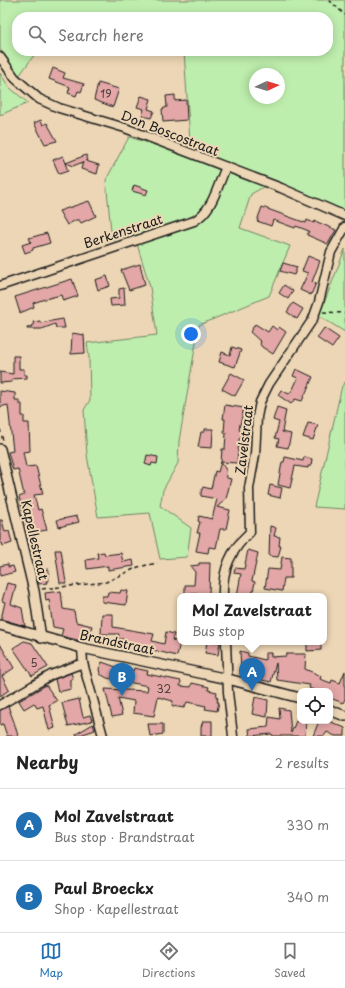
<!DOCTYPE html>
<html lang="en">
<head>
<meta charset="utf-8">
<style>
  body { margin:0; font-family:"Playpen Sans",sans-serif; background:#f2f2f2; color:#222 }
  .controls { position:absolute; right:12px; bottom:12px; display:grid; overflow:hidden; border-radius:8px; box-shadow:0 2px 10px #0003 }
  .controls button { width:36px; height:36px; display:grid; place-items:center; padding:0; border:0; border-bottom:1px solid #e0e0e0; background:#fff; color:#222; font:20px sans-serif }
  .compass { position:absolute; left:249px; top:68px; width:36px; height:36px; border-radius:50%; background:#fff; box-shadow:0 2px 10px #0003; rotate:86deg }
  .you { position:absolute; left:191px; top:334px; width:14px; height:14px; margin:-10px; border:3px solid #fff; border-radius:50%; background:#1a73e8; box-shadow:0 0 0 6px #1a73e833 }
  .badge { display:grid; place-items:center; width:26px; height:26px; border-radius:50%; background:#1f6fb2; color:#fff; font-size:13px; font-weight:700 }
  .pin { position:absolute; translate:-50% -33px; filter:drop-shadow(0 1px 2px #0008) }
  .pin::after { content:''; position:absolute; top:21px; width:14px; height:12px; background:inherit; clip-path:polygon(0 0,100% 0,50% 100%) }
  .popup { position:absolute; left:177px; top:593px; width:150px; height:52px; box-sizing:border-box; display:grid; place-content:center; border-radius:8px; background:#fff; filter:drop-shadow(0 1px 3px #0005); font-size:13px; white-space:nowrap; color:#767676 }
  .popup b { font-size:15px; color:#222 }
  .popup::after { content:''; position:absolute; left:50%; top:100%; margin-left:-8px; border:8px solid transparent; border-top-color:#fff }
  .list { margin:0; padding:0; list-style:none }
  h2 { display:flex; justify-content:space-between; align-items:center; height:52px; margin:0; padding:0 16px; font-size:17px }
  h2 small { font-size:13px; font-weight:400; color:#767676 }
  .list li { display:grid; grid-template-columns:26px 1fr auto; gap:12px; align-items:center; box-sizing:border-box; height:72px; padding:0 16px; border-top:1px solid #e0e0e0 }
  .list b { display:block; font-size:15px; white-space:nowrap }
  .list p { margin:0; font-size:13px; white-space:nowrap; color:#767676 }
  .list em { font-size:13px; font-style:normal; color:#767676 }
  .icon { flex:none; width:22px; height:22px; fill:none; stroke:currentColor; stroke-width:2; stroke-linecap:round; stroke-linejoin:round }
  .map { position:relative; flex:none; width:345px; height:736px; overflow:hidden }
  .search { position:absolute; background:#fff; box-shadow:0 2px 10px #0003; left:12px; right:12px; top:12px; height:44px; display:flex; align-items:center; gap:10px; box-sizing:border-box; padding:0 14px; border-radius:16px; color:#767676; font-size:15px }
  .sheet { height:196px; background:#fff }
  nav { display:flex; justify-content:space-around; align-items:center; box-sizing:border-box; height:56px; border-top:1px solid #e0e0e0; background:#fff; font-size:11px; color:#767676 }
  nav a { display:grid; justify-items:center; gap:2px }
  nav .on { color:#1f6fb2 }
  .map>svg:first-child { display:block }
  .green { fill:#beeead; stroke:#6d8564; fill-rule:evenodd }
  .building { fill:#e2a7a6; stroke:#1c1c1c }
  .lines { fill:none; stroke-linecap:round; stroke-linejoin:round }
  .minor-casing { stroke:#1c1c1c; stroke-width:11 }
  .tertiary-casing { stroke:#1c1c1c; stroke-width:12 }
  .path { stroke:#1c1c1c; stroke-width:1.5; stroke-dasharray:4 3; stroke-linecap:butt }
  .minor { stroke:#edd6b5; stroke-width:8 }
  .tertiary { stroke:#edd6b5; stroke-width:9 }
  .labels { text-anchor:middle; stroke-width:4; stroke-linejoin:round; paint-order:stroke }
  .number-label { font-size:11px; fill:#4e3f3e }
  .street-label { font-size:13px; fill:#1c1c1c; stroke:#edd6b5 }
</style>
</head>
<body>
<div class="map">
<svg width="345" height="736" viewBox="0 0 345 736">
  <rect width="100%" height="100%" fill="#edd6b5"/>
  <filter id="ink" filterUnits="userSpaceOnUse"><feTurbulence type="fractalNoise" baseFrequency=".025" numOctaves="2"/><feDisplacementMap in="SourceGraphic" scale="8" xChannelSelector="R" yChannelSelector="G"/><feConvolveMatrix kernelMatrix="1 2 1 2 8 2 1 2 1" color-interpolation-filters="sRGB"/></filter>
  <g filter="url(#ink)">
    <!-- green -->
    <g class="green">
      <path d="M0 0H345V211L270 179 265 186 251 194 240 228 290 246 269 296 199 325 179 441 178 463 163 490 160 506 191 528 187 557 160 559 150 513 98 517 87 455 84 410 90 400 89 357 87 343 157 335 150 287 134 234 112 241 106 180 129 137 191 156 184 51H328V17H17V51H37L19 76 0 49ZM255 74H279V98H255Z"/>
      <path d="M0 73 9 87 28 103 0 115Z"/>
      <path d="M345 249V332L319 316Z"/>
      <path d="M345 382V509L314 507 342 386Z"/>
    </g>
    <!-- building -->
    <g class="building">
      <path d="M53 68 65 73 63 78 84 84 81 92 78 91 76 96 68 93 70 87 49 79Z"/>
      <path d="M98 83 119 89 113 107 94 100Z"/>
      <path d="M175 95V101L186 100 187 120 163 122 162 109 167 107 166 96Z"/>
      <path d="M141 96 151 99 148 109 154 111 151 118 142 116 144 109 137 107Z"/>
      <path d="M41 120 43 125 47 123 57 141 45 144 34 123Z"/>
      <path d="M86 155 88 160 86 161 99 165 97 174 81 169 83 162 73 166 65 163 68 171 59 174 53 160 63 156 66 163Z"/>
      <path d="M134 185 148 190 146 195 132 191Z"/>
      <path d="M89 201 96 216 81 223 79 220H76L67 225 59 211Z"/>
      <path d="M262 207 306 223 307 220 314 223 315 221 336 230 328 244 307 235 309 231 296 226 295 228 273 220 271 226 257 221Z"/>
      <path d="M47 233 50 243 33 248V250L25 253 22 245 31 242 29 238Z"/>
      <path d="M308 256 320 261 312 282 316 283 311 295 300 290 308 273 302 271Z"/>
      <path d="M283 263 297 267 294 275 280 271Z"/>
      <path d="M140 264 145 285 129 290 121 270Z"/>
      <path d="M107 276 110 286 98 290 95 280Z"/>
      <path d="M72 279 78 296 63 301 61 295 45 299 33 303 34 307 20 313 15 297Z"/>
      <path d="M284 285 293 291 288 299 279 293Z"/>
      <path d="M124 288 125 305 111 306 110 299 119 298V289Z"/>
      <path d="M293 303 303 309 297 319 287 312Z"/>
      <path d="M63 319 65 328H56L55 324 42 329H27V328L34 325 33 322 40 321V323Z"/>
      <path d="M255 324 268 332 272 326 277 330 279 327 286 332 273 354 262 347 260 344 261 342 250 332Z"/>
      <path d="M324 328 339 338 332 348 317 338Z"/>
      <path d="M72 333 84 335 85 353 71 354Z"/>
      <path d="M232 347 241 350 235 367 219 362 222 352 230 355Z"/>
      <path d="M13 356H19V369H24V375H27V378L12 379V382L0 383V372L13 374Z"/>
      <path d="M296 369 313 377 302 401 295 399 291 404 278 395 281 390 289 394 293 389 298 378 293 376Z"/>
      <path d="M231 373 244 380 235 396 222 389Z"/>
      <path d="M0 391 15 393V400H19V404H22V416H24V423H29L30 451 23 452 26 467 36 466 43 494 34 495 38 510 41 509 47 530 29 533 19 497 24 495 18 469 13 470 8 452 13 451 8 405 0 407Z"/>
      <path d="M225 405 244 408 239 429 243 437 239 439 237 463 221 462 222 449H225L226 433H224L225 419H223Z"/>
      <path d="M277 407 286 410 282 432 291 434 288 448 277 446 279 439 275 438 279 422 273 420Z"/>
      <path d="M308 423 318 425 313 440 303 437Z"/>
      <path d="M205 429H213L212 448 198 447 201 432H205Z"/>
      <path d="M147 455 158 457 157 464 152 463 151 466 145 464Z"/>
      <path d="M285 457 303 461 304 457 312 459 311 466H308V468L295 466 290 488 278 485 282 462H284Z"/>
      <path d="M221 462 226 470 227 478 231 479 226 499 217 507 230 510 226 529H220L216 548 209 547 208 553 196 551 200 533H197L200 522 198 521 199 516 212 519 217 499 201 496V492L203 487 211 489 215 471 218 472Z"/>
      <path d="M270 485 282 488 280 498 268 495Z"/>
      <path d="M77 516 79 522 59 527 57 520Z"/>
      <path d="M0 520H2L5 532 9 531 12 543 3 546 2 543H0Z"/>
      <path d="M270 526 276 528 274 536 280 537 279 546H281L278 557 269 556Z"/>
      <path d="M55 550H61L66 583H60Z"/>
      <path d="M248 550 258 553 252 581 255 582 252 596H237L241 574 234 573 235 568 244 569Z"/>
      <path d="M104 552 105 555 121 553 123 562 133 560 134 566 108 570V566L87 569 86 560 98 558 97 553Z"/>
      <path d="M282 557 291 558V578H284L282 591 265 588 268 569 280 570Z"/>
      <path d="M199 563H210L209 596H197L196 593 185 594V585H194L195 572 190 566 199 565Z"/>
      <path d="M8 564V567L13 566 15 572 0 576V566Z"/>
      <path d="M48 569 49 581H46L47 583 39 584 36 571Z"/>
      <path d="M7 583 16 585 11 604 22 608 25 626 1 619 5 602 2 601Z"/>
      <path d="M121 590 128 591 126 605 102 602V596H107L108 592 120 593Z"/>
      <path d="M61 591 63 609 74 611 76 622 92 626 89 635 83 634 81 641 61 636 63 629 53 627 49 600 46 601 45 593Z"/>
      <path d="M102 614H113V627L154 634 152 641 164 644 166 632 174 634 172 640 180 642 177 656 125 643 126 640 118 638 119 634H101Z"/>
      <path d="M24 641 32 643 48 667 32 676 13 648Z"/>
      <path d="M207 642H220L218 655 205 653Z"/>
      <path d="M307 642H316L321 645V650L307 651Z"/>
      <path d="M0 644 14 668 2 676 9 690 0 696Z"/>
      <path d="M240 651 248 653V656L265 660V653H271V657L286 656V654H306L305 669 321 676 320 679 331 683 332 680 340 683 345 671V699L343 703 330 698V691H316L309 688 310 685 277 680 276 663 271 682 262 680 263 675 241 670Z"/>
      <path d="M102 662 116 667 115 670 128 673 129 670 133 671 134 668 148 671 147 674 181 681 180 686 191 687 192 683 209 687 208 690 217 692 216 697 218 698 217 702H219L217 711 205 709 206 706 187 702 184 708 172 706 173 701 158 697 154 716 133 713 134 701 118 698 122 715 112 717 105 689 147 691 148 686 107 678 100 674 99 669Z"/>
      <path d="M71 673 73 679H71V689L58 692 55 679Z"/>
      <path d="M46 685 57 701 49 705 55 728 49 730 43 706 37 708 34 703 24 709 19 701Z"/>
      <path d="M255 697 268 700 267 717 252 714Z"/>
      <path d="M79 699 83 717 90 715 92 721 68 726 62 703Z"/>
      <path d="M8 706 14 722 18 736H7L3 724 0 725V710Z"/>
      <path d="M279 708 289 710 291 733 296 721H306L305 736H273L272 734 250 736 249 729 268 727 269 717 280 719Z"/>
      <path d="M203 721H212V736H201V727Z"/>
      <path d="M319 721H329L345 728V736H335L327 732 324 736H313Z"/>
      <path d="M93 724 95 730 77 736 76 734Z"/>
      <path d="M148 724H163V734L150 736Z"/>
    </g>
    <g class="lines">
      <!-- minor casing -->
      <g class="minor-casing">
        <g id="minor">
          <path d="M0 57 15 78 39 99 59 108 125 128 281 188 345 216"/>
          <path d="M0 286 194 221C213 210 217 187 226 167"/>
          <path d="M223 596C222 569 231 550 250 532L249 488 255 455 257 417 260 402 269 384 313 319 319 302 331 252 345 227"/>
          <path d="M226 642 228 692 233 736"/>
          <path d="M82 648 83 663 103 736"/>
          <path d="M0 705 51 675 83 663"/>
        </g>
      </g>
      <!-- tertiary casing -->
      <g class="tertiary-casing">
        <g id="tertiary">
          <path d="M0 449 34 591 41 638"/>
          <path d="M0 625 82 648 228 679 300 698"/>
          <path d="M330 710 345 716"/>
        </g>
      </g>
      <!-- path -->
      <g class="path">
        <path d="M329 0 345 15"/>
        <path d="M323 312 345 313"/>
        <path d="M0 429 3 441"/>
        <path d="M42 589 106 582 138 567 157 563"/>
      </g>
      <!-- minor -->
      <use href="#minor" class="minor"/>
      <!-- tertiary -->
      <use href="#tertiary" class="tertiary"/>
    </g>
  </g>
  <g class="labels">
    <!-- number labels -->
    <g class="number-label">
      <text x="106" y="98">19</text>
      <text x="34" y="667">5</text>
      <text x="164" y="693">32</text>
    </g>
    <!-- street labels -->
    <g class="street-label">
      <text transform="translate(170 133) rotate(21)" y="5">Don Boscostraat</text>
      <text transform="translate(123 231) rotate(-18)" y="5">Berkenstraat</text>
      <text transform="translate(244 440) rotate(-83)" y="5">Zavelstraat</text>
      <text transform="translate(35 540) rotate(77)" y="5">Kapellestraat</text>
      <text transform="translate(117 642) rotate(12)" y="5">Brandstraat</text>
    </g>
  </g>
</svg>
<div class="controls">
<button><svg class="icon" aria-label="locate" viewBox="0 0 24 24"><circle cx="12" cy="12" r="6"/><path d="M12 2v4M12 18v4M2 12h4M18 12h4"/></svg></button>
</div>
<svg class="compass" viewBox="-18 -18 36 36"><path d="M0-13l5 13h-10z" fill="#e53935"/><path d="M0 13l5-13h-10z" fill="#767676"/></svg>
<div class="you"></div>
<div class="pin badge" style="left:252px;top:691px">A</div>
<div class="popup"><b>Mol Zavelstraat</b>Bus stop</div>
<div class="pin badge" style="left:122px;top:696px">B</div>
<div class="search"><svg class="icon" aria-label="search" viewBox="0 0 24 24"><circle cx="10" cy="10" r="6"/><path d="M15 15l6 6"/></svg>Search here</div>
</div>
<section class="sheet">
<h2>Nearby<small>2 results</small></h2>
<ul class="list">
<li><span class="badge">A</span><div><b>Mol Zavelstraat</b><p>Bus stop · Brandstraat</p></div><em>330 m</em></li>
<li><span class="badge">B</span><div><b>Paul Broeckx</b><p>Shop · Kapellestraat</p></div><em>340 m</em></li>
</ul>
</section>
<nav>
<a class="on"><svg class="icon" aria-label="map" viewBox="0 0 24 24"><path d="M3 6l6-2 6 2 6-2v14l-6 2-6-2-6 2zM9 4v14M15 6v14"/></svg>Map</a>
<a><svg class="icon" aria-label="directions" viewBox="0 0 24 24"><path d="M12 3l9 9-9 9-9-9zM9 14v-3h6M13 9l2 2-2 2"/></svg>Directions</a>
<a><svg class="icon" aria-label="saved" viewBox="0 0 24 24"><path d="M7 4h10v16l-5-4-5 4z"/></svg>Saved</a>
</nav>
</body>
</html>
